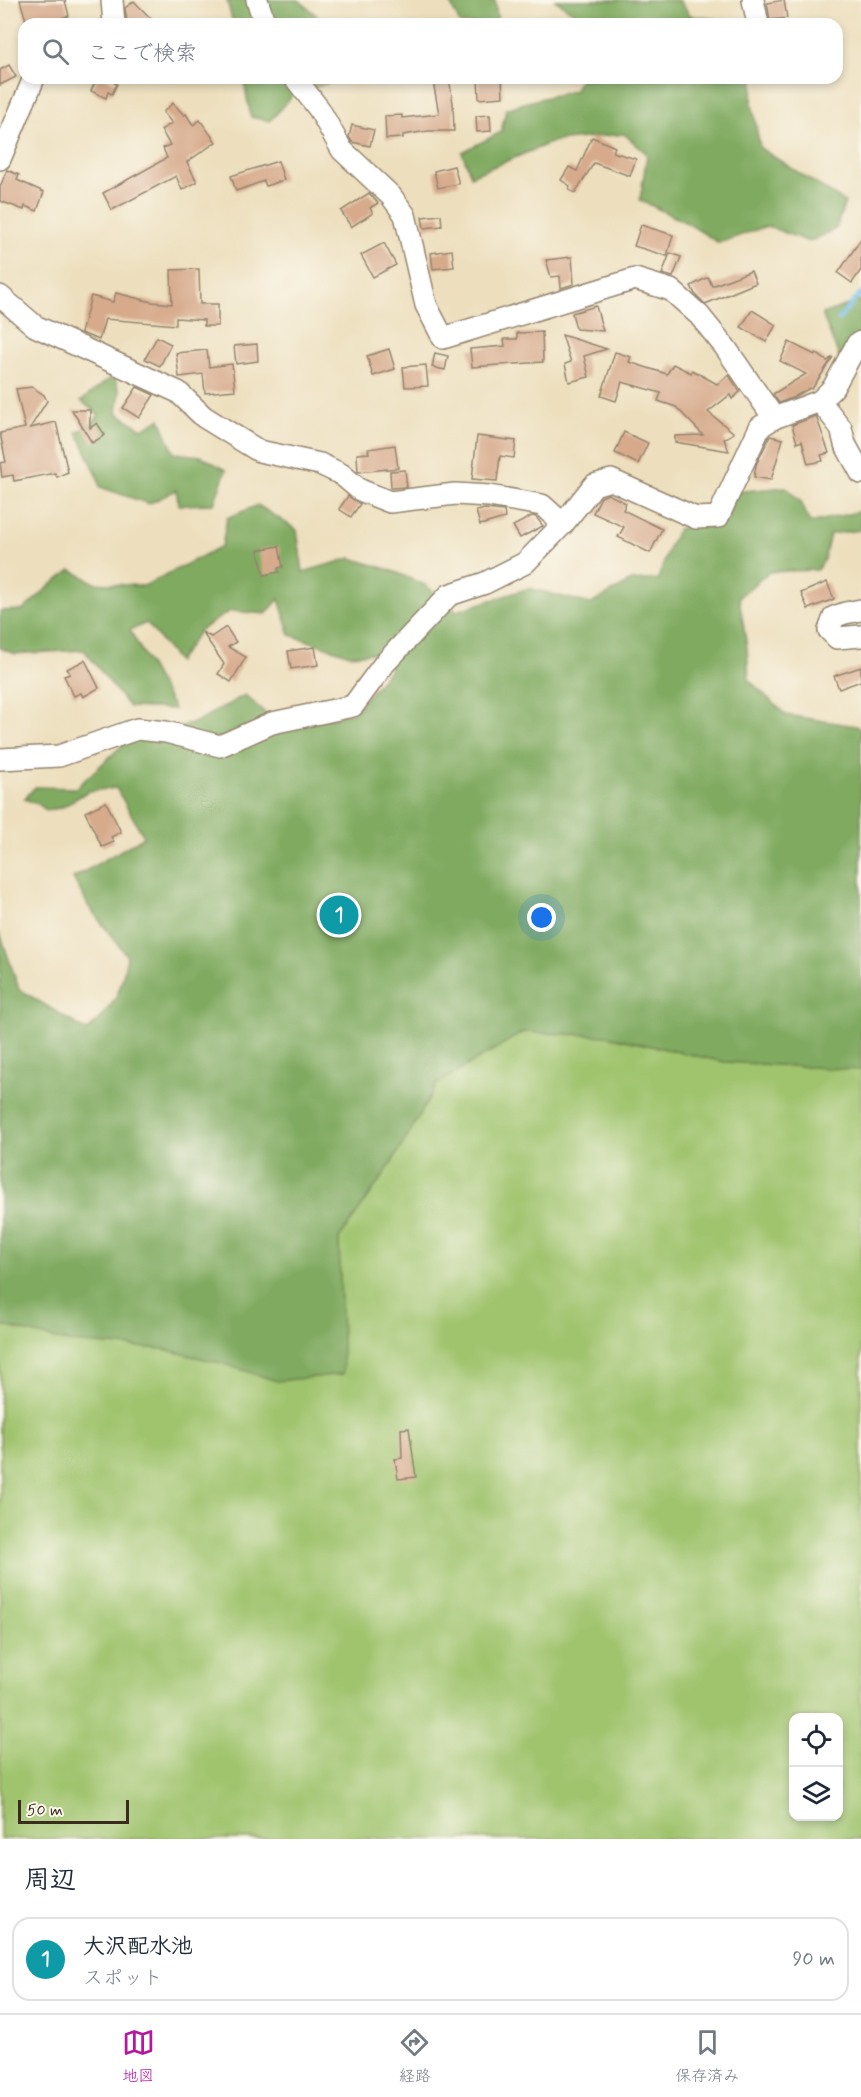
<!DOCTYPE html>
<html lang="ja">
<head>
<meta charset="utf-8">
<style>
  body { margin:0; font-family:Mynerve,"Klee One",sans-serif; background:#f2f2f3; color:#1f2937 }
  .controls { position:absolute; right:18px; bottom:18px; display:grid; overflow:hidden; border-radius:12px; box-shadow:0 3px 9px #0003 }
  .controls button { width:54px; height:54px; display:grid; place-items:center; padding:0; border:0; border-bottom:2px solid #e0e1e3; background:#fff; color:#1f2937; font:30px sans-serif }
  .scale { position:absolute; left:18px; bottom:15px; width:111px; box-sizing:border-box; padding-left:6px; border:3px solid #3b2a1e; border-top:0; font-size:16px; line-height:21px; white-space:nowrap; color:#3b2a1e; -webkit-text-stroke:4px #fbf7ec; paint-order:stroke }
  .you { position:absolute; left:542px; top:918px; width:21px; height:21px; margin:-15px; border:4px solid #fff; border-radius:50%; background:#1a73e8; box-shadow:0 0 0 9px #1a73e833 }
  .badge { display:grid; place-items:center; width:39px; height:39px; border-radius:50%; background:#b5179e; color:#fff; font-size:20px; font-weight:700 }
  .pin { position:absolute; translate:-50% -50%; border:3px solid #fff; box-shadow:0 2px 6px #0006 }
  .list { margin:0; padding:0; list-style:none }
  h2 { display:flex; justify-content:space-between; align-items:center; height:78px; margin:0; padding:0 24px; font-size:26px }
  h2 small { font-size:20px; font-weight:400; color:#747a83 }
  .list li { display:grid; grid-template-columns:39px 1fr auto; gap:18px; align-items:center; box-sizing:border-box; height:84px; margin:0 12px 12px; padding:0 12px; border:2px solid #e0e1e3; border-radius:18px }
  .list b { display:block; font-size:22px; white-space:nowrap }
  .list p { margin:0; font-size:20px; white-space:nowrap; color:#747a83 }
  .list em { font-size:20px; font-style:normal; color:#747a83 }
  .icon { flex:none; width:33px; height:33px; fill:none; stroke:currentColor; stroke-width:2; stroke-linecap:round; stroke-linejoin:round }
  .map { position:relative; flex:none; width:861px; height:1839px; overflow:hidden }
  .search { position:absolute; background:#fff; box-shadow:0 3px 9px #0003; left:18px; right:18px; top:18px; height:66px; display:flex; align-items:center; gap:15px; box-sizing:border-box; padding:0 21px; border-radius:18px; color:#747a83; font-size:22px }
  .sheet { height:174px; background:#fff }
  nav { display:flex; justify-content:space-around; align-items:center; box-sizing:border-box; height:84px; border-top:2px solid #e0e1e3; background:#fff; font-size:16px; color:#747a83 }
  nav a { display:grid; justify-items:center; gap:3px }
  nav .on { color:#b5179e }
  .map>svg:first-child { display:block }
  .green { fill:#a0c46e; stroke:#6e7746; stroke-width:1.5; fill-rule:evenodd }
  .forest { fill:#80aa61; stroke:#5e6a40; stroke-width:1.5 }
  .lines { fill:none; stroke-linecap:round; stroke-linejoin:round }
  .stream { stroke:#6fbee9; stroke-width:4.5 }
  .building { fill:#d7aa8c }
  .minor-casing { stroke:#94846e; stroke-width:24 }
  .minor { stroke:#fff; stroke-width:21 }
</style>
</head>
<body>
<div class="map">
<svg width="861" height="1839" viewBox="0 0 861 1839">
  <rect width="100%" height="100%" fill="#fbf7ec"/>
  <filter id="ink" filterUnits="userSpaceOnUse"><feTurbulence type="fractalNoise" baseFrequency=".0167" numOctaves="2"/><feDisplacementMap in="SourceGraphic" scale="12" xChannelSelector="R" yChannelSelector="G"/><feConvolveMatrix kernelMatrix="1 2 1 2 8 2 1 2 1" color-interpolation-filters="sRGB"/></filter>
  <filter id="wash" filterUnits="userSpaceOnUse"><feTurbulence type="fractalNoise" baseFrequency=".008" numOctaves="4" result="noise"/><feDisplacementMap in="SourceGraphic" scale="24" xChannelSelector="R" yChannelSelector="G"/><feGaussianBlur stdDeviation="1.35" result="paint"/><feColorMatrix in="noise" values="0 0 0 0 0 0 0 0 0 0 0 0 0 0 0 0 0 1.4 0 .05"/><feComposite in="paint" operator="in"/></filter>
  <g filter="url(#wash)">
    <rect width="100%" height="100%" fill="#eddfbd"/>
    <!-- green -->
    <path class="green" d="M861 975V1839H0V1299L466 1010ZM794 1718H838V1816H794Z"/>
    <!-- forest -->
    <g class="forest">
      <path d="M227 0H299L326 24H233Z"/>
      <path d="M449 0H495L498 24H460Z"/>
      <path d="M555 0H679L691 16 736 22 738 24H590Z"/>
      <path d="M243 78H343L293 95 270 121 251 117Z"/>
      <path d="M580 78H753L752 103 760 148 845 202 836 229 809 242 767 226 719 243 687 223 640 200 647 154 624 134 555 141 471 176 462 152 501 132 506 109 524 103 575 90Z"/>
      <path d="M861 300V359H840L822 314Z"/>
      <path d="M113 376 120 391 117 413 142 429 160 419 174 453 201 456 226 470 214 504 179 505 176 490 149 504 100 487 97 475 77 432 92 425 99 415 81 401Z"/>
      <path d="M786 487 801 502 810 523 861 511V530L830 534 824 560 817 570 769 572 739 597 747 647 749 680 786 715 856 726 861 730V1070L724 1062 607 1036 523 1032 438 1083 391 1164 339 1239 343 1374 277 1381 221 1363 163 1349 68 1342 0 1325V933L19 989 87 1031C117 1002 120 996 127 956L89 907 73 878 144 837 116 788 88 791 61 808 46 810 38 804 24 799 35 787 76 788 127 741 196 722 245 695 284 730 354 712 391 668 373 653 350 655 290 635 279 599 266 614 230 611 200 630 178 662 147 623 130 630 174 709 129 707 84 650 15 654 0 648V611L23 610 52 584 71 570 95 583 144 586 222 546 227 518 258 505 297 530 303 572 351 558 390 570 425 585 457 611 529 588 591 604 631 581 658 579 669 547 679 528 726 524 735 492Z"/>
    </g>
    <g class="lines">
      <!-- stream -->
      <path class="stream" d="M839 319 861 293"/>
    </g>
    <g id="blocks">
      <!-- building -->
      <g class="building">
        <path d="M20 0H65L69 16 36 24H27Z"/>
        <path d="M784 0 787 18 770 20 767 3Z"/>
        <path d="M134 1 156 24 127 23 125 8Z"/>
        <path d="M9 65 16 77 0 85V70Z"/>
        <path d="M97 78H105L117 84 112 94 108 92 106 98 91 91Z"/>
        <path d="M449 78 453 103 454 131H428L403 135V138L386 139 385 116 402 115V118L439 114 433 81Z"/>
        <path d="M478 78H502L503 97 479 99Z"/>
        <path d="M173 103 184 115 186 114 193 125 200 120 216 142 187 162 197 182 182 190 176 176 112 210 103 193 167 158 163 148 170 145 161 130 172 123 163 112Z"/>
        <path d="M490 115 491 131 477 132 476 116Z"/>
        <path d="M352 125 374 130 370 146 352 142 349 137Z"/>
        <path d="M592 137 615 147 613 152 636 159 630 176 594 163 575 193 569 190 570 186 561 180 569 167 577 171Z"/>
        <path d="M278 161 284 180 266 186 264 181 236 191 231 176Z"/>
        <path d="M454 166 459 184 438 188 434 171Z"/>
        <path d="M7 170 19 175 17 180 44 192 37 211 25 206 24 210 0 201V187Z"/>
        <path d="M369 193 378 203 370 208 373 213 351 227 341 211Z"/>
        <path d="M441 215 442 226 424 228 422 217Z"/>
        <path d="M641 225 673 235 667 256 634 246Z"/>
        <path d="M861 239V270L852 283 838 273Z"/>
        <path d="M384 243 396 265 373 277 361 255Z"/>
        <path d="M452 250 454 267 433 269 431 253Z"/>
        <path d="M670 253 681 257 673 277 662 274Z"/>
        <path d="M572 257 574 284 561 288 560 276 551 277 546 260Z"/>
        <path d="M199 269 200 304H218V326H204V320L176 318V325L105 319 99 340 81 333 91 296 113 302 116 293 152 302 172 304 171 270Z"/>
        <path d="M751 271 756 283 705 304 695 294 691 286 708 277 712 286Z"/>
        <path d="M596 306 603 331 576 329 572 313Z"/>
        <path d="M752 310 776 325 766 342 741 327Z"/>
        <path d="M542 332 543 362 472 367 470 349 505 346 504 339H517V333Z"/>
        <path d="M562 335 607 349 584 356 589 377 569 382 565 364 571 362Z"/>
        <path d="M157 337 171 344 160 366 145 359Z"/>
        <path d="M789 342 815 355 816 353 827 361 833 357 812 389 810 388 794 397 779 403 773 394 806 374 780 361Z"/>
        <path d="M257 344 258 361 236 364 234 346Z"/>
        <path d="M389 349 395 369 373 376 367 356Z"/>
        <path d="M207 350 209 367 232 364 235 390 205 393 203 374 179 377 176 353Z"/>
        <path d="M615 352 631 357 629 362 667 374 673 364 691 373 692 370 717 384 729 375 740 392 732 399 730 395 708 412 734 433 724 439 729 451 675 442V436L703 435 676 407 658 401 661 393 622 382 616 401 601 396Z"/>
        <path d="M435 353 448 356 445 370 432 367Z"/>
        <path d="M426 365 428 386 405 387 403 367Z"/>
        <path d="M32 387 44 395 47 401 30 428 56 422 68 472 57 477 55 473 14 481 13 475 2 477 0 463 6 462 0 433 25 428 16 389Z"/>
        <path d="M137 387 154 395 139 418 123 408Z"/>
        <path d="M72 410H90V428L97 423 105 435 92 443Z"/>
        <path d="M816 416 829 453 821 455 823 461 808 464 802 441 797 443 792 425Z"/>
        <path d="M624 432 648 443 638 464 615 453Z"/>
        <path d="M477 436 516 441 514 458 500 456 497 481 472 479Z"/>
        <path d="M770 436 783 439 771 480 754 477 756 465Z"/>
        <path d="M395 445 398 468 358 472 357 454 369 453 368 449Z"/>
        <path d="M405 470 407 487 391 488 390 471Z"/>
        <path d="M608 494 626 503 623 510 662 529 650 553 618 537 624 527 593 513 601 497Z"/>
        <path d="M348 496 360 504 351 517 339 509Z"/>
        <path d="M485 509 504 511 505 518 480 525 476 511Z"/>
        <path d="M532 516 536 517 543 526 520 538 513 526Z"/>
        <path d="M279 546 283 567 278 568 279 572 264 575 258 550Z"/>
        <path d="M827 582 834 599 808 609 801 593Z"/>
        <path d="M226 627 236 642 228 647 246 657 231 682 218 674 224 664 202 632 211 637Z"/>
        <path d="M315 647 318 665 291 669 288 651Z"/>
        <path d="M85 660 99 688 83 697 81 693 74 696 64 676 70 674 67 669Z"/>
        <path d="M861 667V681L839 689 834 676Z"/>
        <path d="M106 802 121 832 111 837 114 842 102 847 85 812Z"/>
        <path d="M409 1428 416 1477 398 1479 395 1459 402 1458 401 1429Z"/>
      </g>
    </g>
  </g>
  <g filter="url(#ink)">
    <use href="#blocks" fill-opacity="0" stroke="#94846e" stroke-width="1.5"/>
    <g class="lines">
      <!-- minor casing -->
      <g class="minor-casing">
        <g id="minor">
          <path d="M112 0 114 24"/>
          <path d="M257 0 265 24"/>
          <path d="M753 0 758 24"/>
          <path d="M295 78 319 109 342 150 391 196 405 215 426 305 443 338 635 279 671 290 699 315 725 347 774 418"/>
          <path d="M0 159 34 78"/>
          <path d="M0 296 35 326 178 392 204 417 259 451 320 464 341 474 360 490 390 502 455 494 489 496 542 505 563 524 594 485 611 480 696 518 718 517 760 427 774 418 820 401 833 388 857 344 861 342"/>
          <path d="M820 401 841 428 845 444 861 473"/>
          <path d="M861 610 845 613 834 617 829 630 837 638 861 636"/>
          <path d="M0 759 59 756 137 729 166 732 220 746 272 723 353 706 384 664 449 595 485 583 525 563 563 524"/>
        </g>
      </g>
      <!-- minor -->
      <use href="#minor" class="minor"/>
    </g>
  </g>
</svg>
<div class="controls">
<button><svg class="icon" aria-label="locate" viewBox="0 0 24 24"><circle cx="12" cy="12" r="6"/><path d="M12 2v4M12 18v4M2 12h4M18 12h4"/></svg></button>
<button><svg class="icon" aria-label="layers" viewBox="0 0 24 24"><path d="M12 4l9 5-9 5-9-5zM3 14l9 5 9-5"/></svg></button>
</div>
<div class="scale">50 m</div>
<div class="you"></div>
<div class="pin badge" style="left:339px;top:915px;background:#0f9aa8">1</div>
<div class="search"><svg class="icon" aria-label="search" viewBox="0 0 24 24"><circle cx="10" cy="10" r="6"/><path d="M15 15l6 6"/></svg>ここで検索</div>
</div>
<section class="sheet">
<h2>周辺<small></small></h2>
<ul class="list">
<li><span class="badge" style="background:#0f9aa8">1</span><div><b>大沢配水池</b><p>スポット</p></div><em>90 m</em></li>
</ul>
</section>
<nav>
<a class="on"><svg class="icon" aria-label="map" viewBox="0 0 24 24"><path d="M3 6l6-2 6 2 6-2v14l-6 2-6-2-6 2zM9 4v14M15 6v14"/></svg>地図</a>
<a><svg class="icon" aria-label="directions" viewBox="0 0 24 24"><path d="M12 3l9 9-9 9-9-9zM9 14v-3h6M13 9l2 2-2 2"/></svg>経路</a>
<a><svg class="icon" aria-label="saved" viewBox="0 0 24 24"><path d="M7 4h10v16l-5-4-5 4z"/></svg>保存済み</a>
</nav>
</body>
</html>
